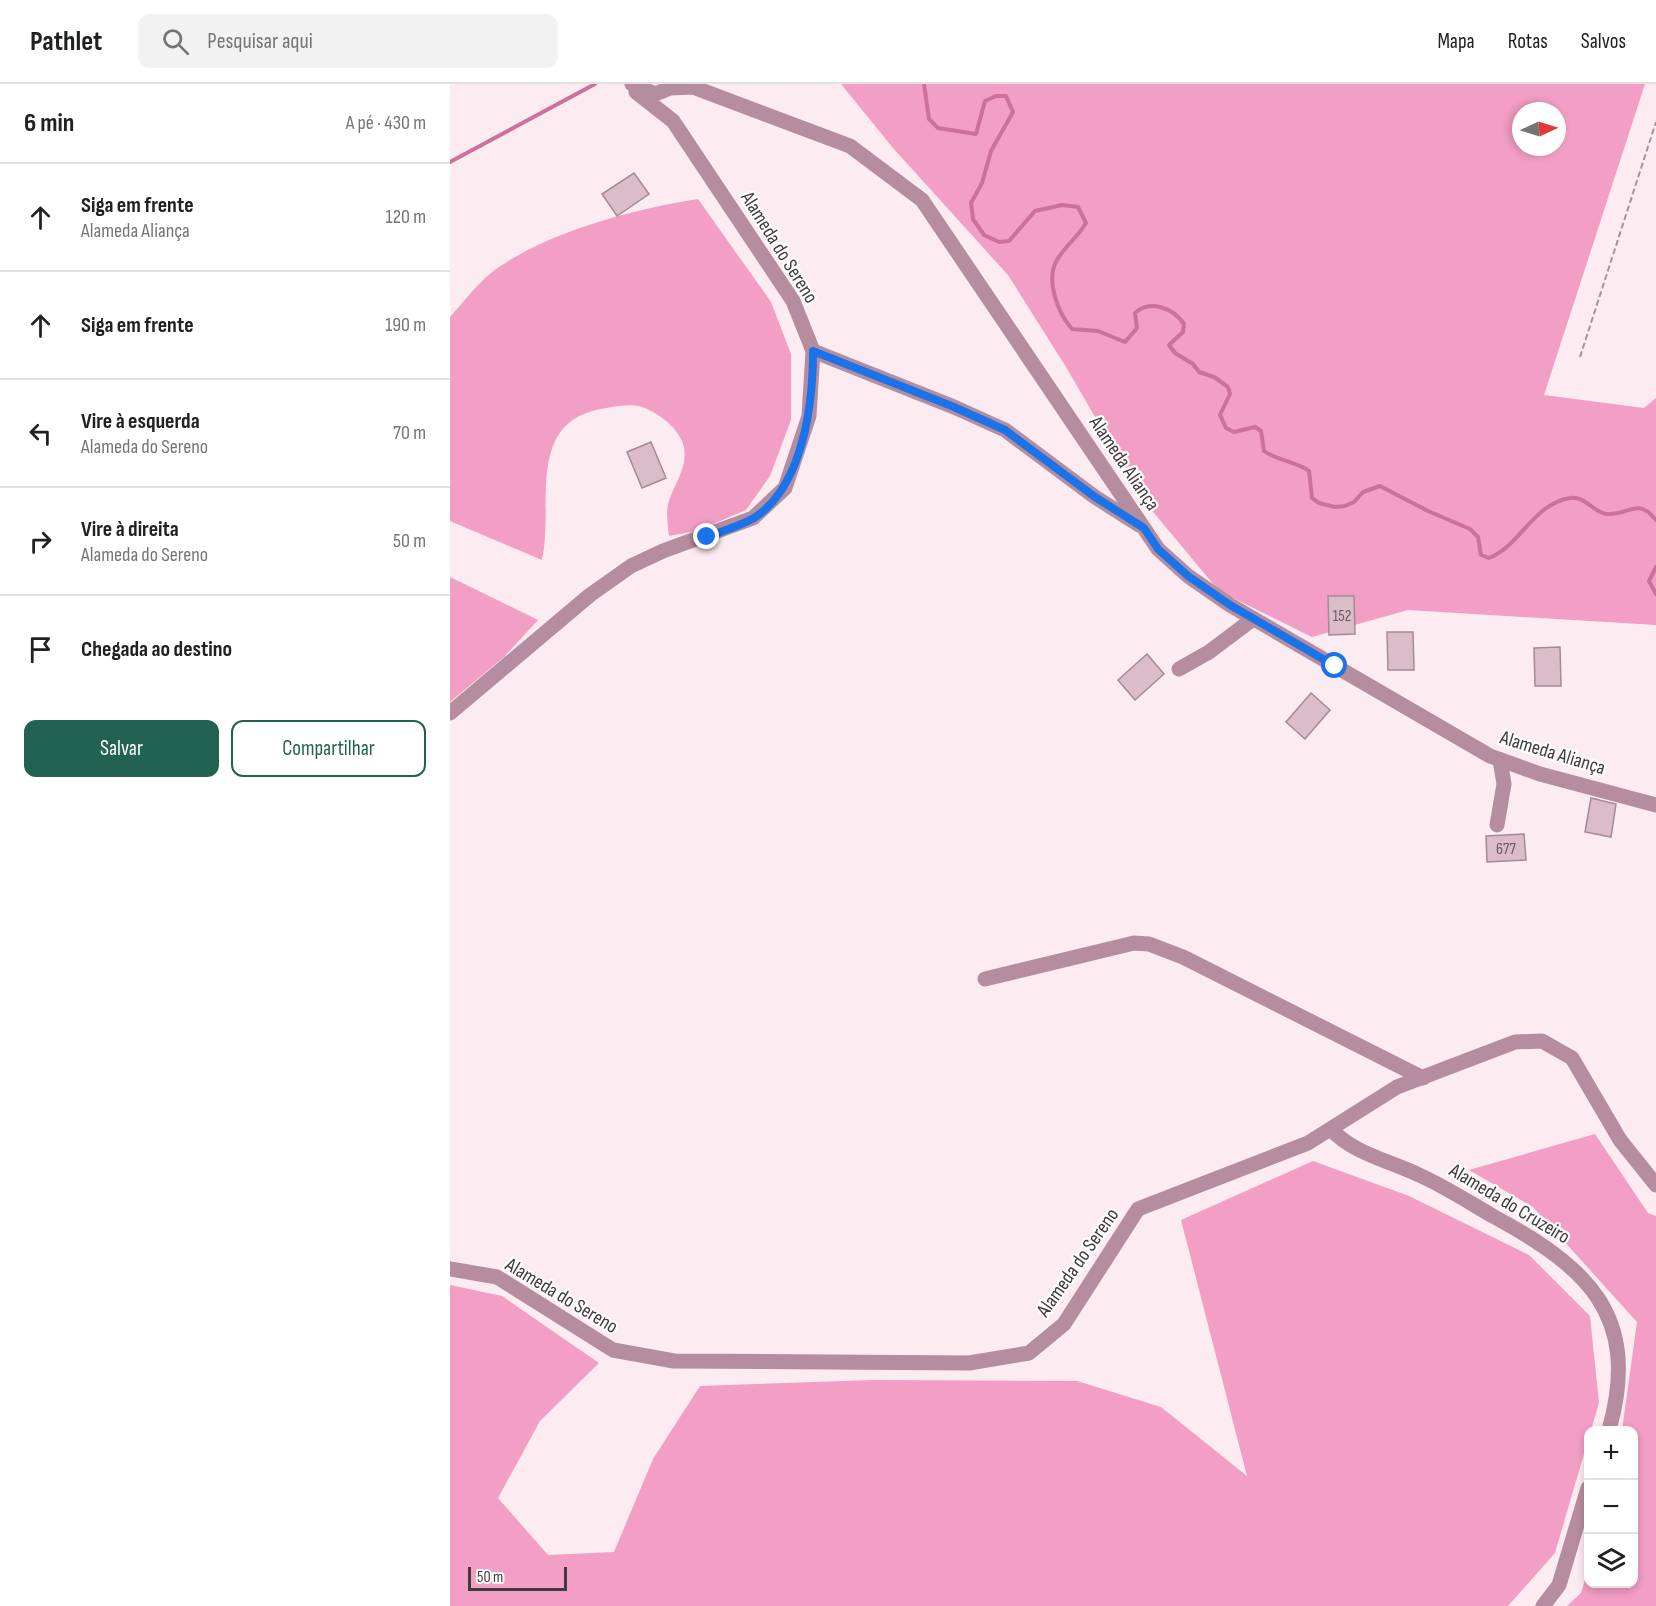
<!DOCTYPE html>
<html lang="pt">
<meta charset="utf-8">
<style>
:root{--surface:#fff;--page:#f2f2f2;--text:#202124;--muted:#757577;--line:#e0e0e0;--accent:#226250}
body{margin:0;font-family:"Sofia Sans Condensed",sans-serif;background:var(--page);color:var(--text)}
.controls{position:absolute;right:18px;bottom:18px;display:grid;overflow:hidden;border-radius:12px;box-shadow:0 3px 9px #0003}
.controls button{width:54px;height:54px;display:grid;place-items:center;padding:0;border:0;border-bottom:2px solid var(--line);background:var(--surface);color:var(--text);font:30px sans-serif}
.compass{position:absolute;left:1062px;top:18px;width:54px;height:54px;border-radius:50%;background:var(--surface);box-shadow:0 3px 9px #0003;rotate:86deg}
.scale{position:absolute;left:18px;bottom:15px;width:99px;box-sizing:border-box;padding-left:6px;border:3px solid #44393d;border-top:0;font-size:16px;line-height:21px;white-space:nowrap;color:#44393d;-webkit-text-stroke:4px #fdfdfd;paint-order:stroke}
.stop{position:absolute;width:18px;height:18px;margin:-14px;border:4px solid #1a73e8;border-radius:50%;background:#fff}
.stop.end{background:#1a73e8;border-color:#fff;box-shadow:0 2px 6px #0008}
.list{margin:0;padding:0;list-style:none}
h2{display:flex;justify-content:space-between;align-items:center;height:78px;margin:0;padding:0 24px;font-size:26px}
h2 small{font-size:20px;font-weight:400;color:var(--muted)}
.list li{display:grid;grid-template-columns:39px 1fr auto;gap:18px;align-items:center;box-sizing:border-box;height:108px;padding:0 24px;border-top:2px solid var(--line)}
.list b{display:block;font-size:22px;white-space:nowrap}
.list p{margin:0;font-size:20px;white-space:nowrap;color:var(--muted)}
.list em{font-size:20px;font-style:normal;color:var(--muted)}
.actions{display:flex;gap:12px;padding:18px 24px}
.actions a{flex:1;padding:14px 0;border:2px solid var(--accent);border-radius:12px;text-align:center;font-size:21px;color:var(--accent)}
.actions .main{background:var(--accent);color:#fff}
.icon{flex:none;width:33px;height:33px;fill:none;stroke:currentColor;stroke-width:2;stroke-linecap:round;stroke-linejoin:round}
.map{position:relative;flex:none;width:1206px;height:1522px;overflow:hidden}
header{display:flex;align-items:center;gap:36px;box-sizing:border-box;height:84px;padding:0 30px;background:var(--surface);border-bottom:2px solid var(--line)}
header strong{font-size:28px}
nav{display:flex;gap:33px;margin-inline-start:auto;font-size:21px}
.search{width:420px;height:54px;background:var(--page);display:flex;align-items:center;gap:15px;box-sizing:border-box;padding:0 21px;border-radius:12px;color:var(--muted);font-size:22px}
main{display:flex}
aside{flex:1;background:var(--surface)}
.map>svg:first-child{display:block}
.green{fill:#f39ec5;fill-rule:evenodd}
.lines{fill:none;stroke-linecap:round;stroke-linejoin:round}
.stream{stroke:#cb719c;stroke-width:4}
.building{fill:#dabdc9;stroke:#a58a95;stroke-width:1.5}
.path{stroke:#a3959a;stroke-width:2;stroke-dasharray:6 3;stroke-linecap:butt}
.minor{stroke:#b68d9e;stroke-width:15}
.route{stroke:#1a73e8;stroke-width:8}
.labels{text-anchor:middle;stroke-width:4.5;stroke-linejoin:round;paint-order:stroke}
.number-label{font-size:16px;fill:#6a5a60}
.street-label{font-size:20px;fill:#44393d;stroke:#fdfdfd}
</style>
<header>
<strong>Pathlet</strong>
<div class="search"><svg class="icon" aria-label="search" viewBox="0 0 24 24"><circle cx="10" cy="10" r="6"/><path d="M15 15l6 6"/></svg>Pesquisar aqui</div>
<nav><a>Mapa</a><a>Rotas</a><a>Salvos</a></nav>
</header>
<main>
<aside>
<h2>6 min<small>A pé · 430 m</small></h2>
<ul class="list">
<li><svg class="icon" aria-label="ahead" viewBox="0 0 24 24"><path d="M12 20V5M6 11l6-6 6 6"/></svg><div><b>Siga em frente</b><p>Alameda Aliança</p></div><em>120 m</em></li>
<li><svg class="icon" aria-label="ahead" viewBox="0 0 24 24"><path d="M12 20V5M6 11l6-6 6 6"/></svg><div><b>Siga em frente</b></div><em>190 m</em></li>
<li><svg class="icon" aria-label="left" viewBox="0 0 24 24"><path d="M17 20v-9H6M10 6l-5 5 5 5"/></svg><div><b>Vire à esquerda</b><p>Alameda do Sereno</p></div><em>70 m</em></li>
<li><svg class="icon" aria-label="right" viewBox="0 0 24 24"><path d="M7 20v-9h11M14 6l5 5-5 5"/></svg><div><b>Vire à direita</b><p>Alameda do Sereno</p></div><em>50 m</em></li>
<li><svg class="icon" aria-label="arrive" viewBox="0 0 24 24"><path d="M6 21V4h12l-3 4 3 4H6"/></svg><div><b>Chegada ao destino</b></div></li>
</ul>
<div class="actions"><a class="main">Salvar</a><a>Compartilhar</a></div>
</aside>
<div class="map">
<svg width="1206" height="1522" viewBox="0 0 1206 1522">
<rect width="100%" height="100%" fill="#fdebf2"/>
<g class="green">
<path d="M391 0H1195L1094 311 1194 324 1206 314V541L958 526 862 553 769 507 694 417 616 283 558 191 443 64ZM1071 27H1107V63H1071Z"/>
<path d="M248 115 321 218 341 270V336L320 392 296 426 247 447 219 452C218 443 216 429 218 420 223 401 238 385 234 363 230 345 209 329 192 323 182 319 162 323 151 325 75 339 104 422 92 476L0 437V233C13 219 26 201 41 189 93 149 183 125 248 115Z"/>
<path d="M0 493 88 536 54 573 0 618Z"/>
<path d="M1145 1050 1198 1129 1206 1132V1522H1117L1131 1509 1138 1486V1500H1184V1346H1172L1187 1238 1083 1123 1019 1086Z"/>
<path d="M863 1077 959 1112 1079 1171 1140 1232 1149 1319 1141 1346H1138V1356L1105 1469 1058 1522H0V1201L52 1212 149 1279 90 1337 48 1414 98 1471 164 1468 203 1375 250 1302 425 1296 627 1297 711 1323 797 1392 731 1136Z"/>
</g>
<g class="lines">
<g class="stream">
<path d="M474 0 479 35 488 44 526 50 535 17 546 12H556L563 28 541 67 532 99 521 119 523 135 534 151 549 158 559 157 585 127 612 121 628 123 636 139C628 153 615 162 607 176 595 196 608 229 622 245L648 247 675 258 687 244 685 229C700 215 723 224 734 240L733 248 719 261 725 269 743 280 749 288 764 293 778 303 780 310 770 331 776 344 784 348 805 343 811 347 814 367C826 376 850 379 859 387L862 414 869 419 885 423 895 422 904 418 913 408 930 402 978 427 1020 445 1028 453 1031 471 1039 474C1071 461 1083 420 1120 414 1136 411 1145 432 1161 430 1182 429 1188 414 1206 436"/>
<path d="M0 78 145 0"/>
<path d="M1206 483 1199 497 1206 510"/>
</g>
</g>
<g class="building">
<path d="M184 89 199 110 167 132 152 110Z"/>
<path d="M201 358 216 394 192 404 177 368Z"/>
<path d="M878 512H904L905 550 879 551Z"/>
<path d="M937 548H963L964 586H938Z"/>
<path d="M1110 563 1111 602H1085L1084 564Z"/>
<path d="M697 570 714 590 685 616 668 596Z"/>
<path d="M861 609 880 626 855 655 836 638Z"/>
<path d="M1141 714 1166 720 1161 753 1135 748Z"/>
<path d="M1074 750 1076 776 1037 778 1036 752Z"/>
</g>
<g class="lines">
<path class="path" d="M1130 273 1206 38"/>
<g class="minor">
<path d="M182 0 205 10 220 4 243 3 400 62 472 116 708 465 738 492 780 521 1040 672 1090 690 1206 721"/>
<path d="M363 267 504 323 555 346 645 413 689 441"/>
<path d="M729 585 759 568 803 535"/>
<path d="M0 629 140 511 181 482 213 467 303 434 335 404 359 332 363 267 343 217 223 37 186 8"/>
<path d="M1047 741 1054 700 1050 676"/>
<path d="M535 895 684 859 699 860 733 873 973 994"/>
<path d="M881 1045C902 1069 940 1077 969 1091 994 1102 1017 1117 1041 1131 1135 1182 1192 1229 1159 1346"/>
<path d="M0 1185 47 1193 163 1266 224 1277 519 1279 579 1269 614 1240 688 1125 858 1059 947 1003 1065 958 1092 957 1122 974 1170 1056 1206 1101"/>
<path d="M1093 1522 1109 1501 1138 1404"/>
</g>
</g>
<g class="lines">
<path class="route" d="M257 453C272 447 290 442 304 434 353 402 363 321 363 267L504 323 555 346 645 413 694 444 708 465 738 492 780 521 885 582"/>
</g>
<g class="labels">
<g class="number-label">
<text x="892" y="537">152</text>
<text x="1056" y="770">677</text>
</g>
<g class="street-label">
<text transform="translate(330 163) rotate(58)" y="7">Alameda do Sereno</text>
<text transform="translate(675 379) rotate(56)" y="7">Alameda Aliança</text>
<text transform="translate(1103 668) rotate(17)" y="7">Alameda Aliança</text>
<text transform="translate(1060 1119) rotate(31)" y="7">Alameda do Cruzeiro</text>
<text transform="translate(627 1178) rotate(-55)" y="7">Alameda do Sereno</text>
<text transform="translate(112 1211) rotate(31)" y="7">Alameda do Sereno</text>
</g>
</g>
</svg>
<div class="controls">
<button>+</button>
<button>−</button>
<button><svg class="icon" aria-label="layers" viewBox="0 0 24 24"><path d="M12 4l9 5-9 5-9-5zM3 14l9 5 9-5"/></svg></button>
</div>
<svg class="compass" viewBox="-18 -18 36 36"><path d="M0-13l5 13h-10z" fill="#e53935"/><path d="M0 13l5-13h-10z" fill="#757577"/></svg>
<div class="scale">50 m</div>
<div class="stop" style="left:885px;top:582px"></div>
<div class="stop end" style="left:257px;top:453px"></div>
</div>
</main>
